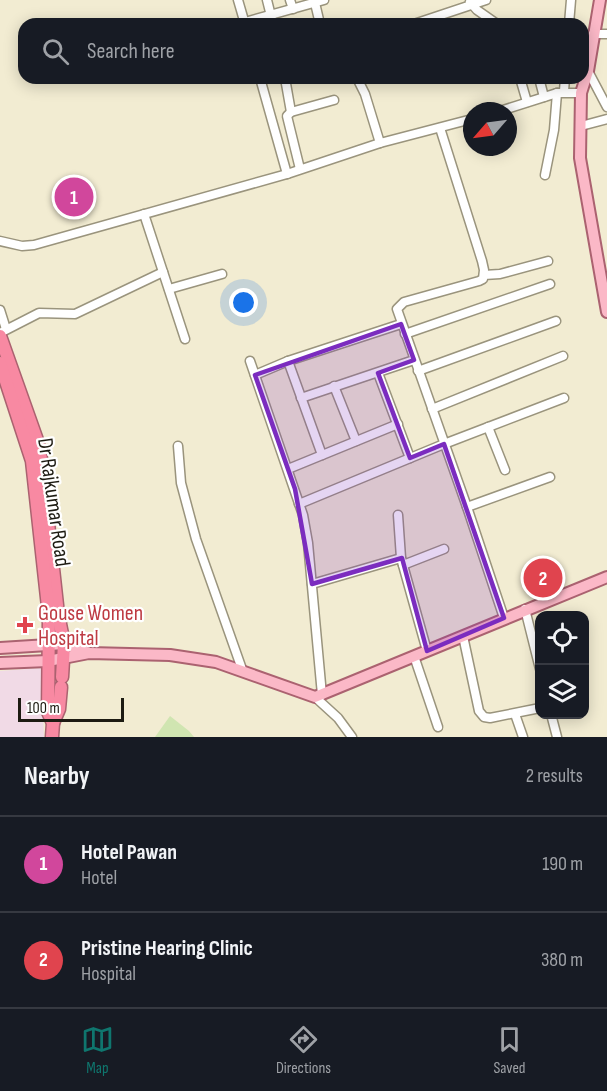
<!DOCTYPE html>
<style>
:root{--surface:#171b24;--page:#242831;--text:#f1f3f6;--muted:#9ea1a6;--line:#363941;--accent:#0f766e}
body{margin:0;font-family:"Sofia Sans Condensed",sans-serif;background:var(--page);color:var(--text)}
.controls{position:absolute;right:18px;bottom:18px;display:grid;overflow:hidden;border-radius:12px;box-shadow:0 3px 15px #0003}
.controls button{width:54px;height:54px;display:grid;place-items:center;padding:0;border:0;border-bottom:2px solid var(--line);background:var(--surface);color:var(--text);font:30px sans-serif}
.compass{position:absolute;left:463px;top:102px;width:54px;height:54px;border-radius:50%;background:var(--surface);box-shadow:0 3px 15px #0003;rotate:242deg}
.scale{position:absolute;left:18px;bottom:15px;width:106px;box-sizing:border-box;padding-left:6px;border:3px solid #1d1b12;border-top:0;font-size:16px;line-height:21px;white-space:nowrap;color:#1d1b12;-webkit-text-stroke:4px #fff;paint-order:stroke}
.you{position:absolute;left:244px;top:303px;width:21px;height:21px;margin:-15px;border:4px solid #fff;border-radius:50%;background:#1a73e8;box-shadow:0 0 0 9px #1a73e833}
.badge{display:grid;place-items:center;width:39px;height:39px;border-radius:50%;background:var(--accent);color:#fff;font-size:20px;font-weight:700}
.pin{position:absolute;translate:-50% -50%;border:3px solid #fff;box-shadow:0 2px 6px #0006}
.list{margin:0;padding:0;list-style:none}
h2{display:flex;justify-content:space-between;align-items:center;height:78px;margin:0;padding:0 24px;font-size:26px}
h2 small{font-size:20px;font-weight:400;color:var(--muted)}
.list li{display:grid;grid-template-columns:39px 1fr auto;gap:18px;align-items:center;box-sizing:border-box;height:96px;padding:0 24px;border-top:2px solid var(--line)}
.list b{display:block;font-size:22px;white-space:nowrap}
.list p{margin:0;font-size:20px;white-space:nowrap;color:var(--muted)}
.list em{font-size:20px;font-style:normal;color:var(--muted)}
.icon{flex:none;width:33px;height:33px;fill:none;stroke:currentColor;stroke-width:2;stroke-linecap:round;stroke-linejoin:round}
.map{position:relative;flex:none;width:607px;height:737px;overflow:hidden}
.search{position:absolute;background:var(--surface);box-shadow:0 3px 15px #0003;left:18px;right:18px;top:18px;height:66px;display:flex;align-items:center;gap:15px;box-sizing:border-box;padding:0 21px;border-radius:18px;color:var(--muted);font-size:22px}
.sheet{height:270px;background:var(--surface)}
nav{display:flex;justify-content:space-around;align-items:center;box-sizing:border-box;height:84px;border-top:2px solid var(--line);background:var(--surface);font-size:16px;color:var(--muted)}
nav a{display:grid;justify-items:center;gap:3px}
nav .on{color:var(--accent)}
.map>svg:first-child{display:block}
.education{fill:#f1dae6}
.green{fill:#d0e5b1}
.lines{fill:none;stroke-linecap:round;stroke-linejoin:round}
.minor-casing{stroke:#9a947d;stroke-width:11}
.major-casing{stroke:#ab6270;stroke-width:14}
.highway-casing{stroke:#ab6270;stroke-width:15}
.minor{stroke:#fff;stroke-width:8}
.major{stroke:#fbb8c7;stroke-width:10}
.highway{stroke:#f889a2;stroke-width:12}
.marked{fill:#7b2cbf;fill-opacity:0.2;stroke:#7b2cbf;stroke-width:4.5;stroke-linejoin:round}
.health-dot{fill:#e0444e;stroke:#fff;stroke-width:2}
.labels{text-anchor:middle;stroke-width:4.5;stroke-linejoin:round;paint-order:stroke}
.street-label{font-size:22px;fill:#1d1b12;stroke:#fff}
.health-label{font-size:22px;fill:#be3a42;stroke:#fff;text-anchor:start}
</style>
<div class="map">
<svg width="607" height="737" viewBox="0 0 607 737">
<rect width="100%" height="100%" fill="#f2ecd2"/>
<path class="education" d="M41 668 44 737H0V671Z"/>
<path class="green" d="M170 716 189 731 194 737H155Z"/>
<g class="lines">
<g class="minor-casing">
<g id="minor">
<path d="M238 0 245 24"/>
<path d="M267 0 273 24"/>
<path d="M290 0 293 9"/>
<path d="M470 2 477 10 497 24"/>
<path d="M315 3 320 24"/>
<path d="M245 22 324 0"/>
<path d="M414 24 486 0"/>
<path d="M569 24 571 0"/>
<path d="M593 34H607"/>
<path d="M588 71 607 107"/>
<path d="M260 78 287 174"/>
<path d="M285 78 291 112"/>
<path d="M357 78 365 94 380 143"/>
<path d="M520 78 527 102"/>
<path d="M539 78 544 97"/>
<path d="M564 91 565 78"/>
<path d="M500 111 557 93H581"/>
<path d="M581 126 607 119"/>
<path d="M440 128 482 261 484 270 483 279 479 281 404 302 397 309 467 507 504 618"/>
<path d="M300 169 287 116 291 112 334 100"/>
<path d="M545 175 554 130 557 93"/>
<path d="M144 214 185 339"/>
<path d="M0 241 22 246 34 245 287 174 380 143 472 119"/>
<path d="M484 275 500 274 548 261"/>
<path d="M169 289 222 274"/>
<path d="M0 310 6 329"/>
<path d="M0 333 39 313 75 314 163 272"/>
<path d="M405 334 550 284"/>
<path d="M250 361 303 515 308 543 322 695"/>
<path d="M288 361 322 455"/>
<path d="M418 371 556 321"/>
<path d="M378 373 410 458"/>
<path d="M255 375 288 361 401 324"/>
<path d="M334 386 356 441"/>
<path d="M301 398 414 360"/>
<path d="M432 409 563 356"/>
<path d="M488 427 505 470"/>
<path d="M178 446 181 483 196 539 243 672"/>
<path d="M288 469 398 424"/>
<path d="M299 504 444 444 564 398"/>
<path d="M467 507 550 477"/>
<path d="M398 515 401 558 427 651"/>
<path d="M403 565 444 549"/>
<path d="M312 584 401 558"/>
<path d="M525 609 540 669"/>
<path d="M463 636 479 711 484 717 490 718 540 708"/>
<path d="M414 656 438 727"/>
<path d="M315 697 338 718 352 737"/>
<path d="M515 714 523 737"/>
<path d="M551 714 557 737"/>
</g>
</g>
<g class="major-casing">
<g id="major">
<path d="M600 0 588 71 581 93 580 158 607 312"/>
<path d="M0 648 64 644 89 653"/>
<path d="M0 663 48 661 89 653 170 655 216 662 315 697 607 577"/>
</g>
</g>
<g class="highway-casing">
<g id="highway">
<path d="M0 336 38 443 41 459 58 614 64 644 62 677"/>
<path d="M0 363 32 461 49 616 48 712 53 723 52 737"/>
<path d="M53 723 59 709 61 687"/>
</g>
</g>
<use href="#minor" class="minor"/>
<use href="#major" class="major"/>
<use href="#highway" class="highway"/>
</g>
<path class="marked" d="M401 324 414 360 378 373 410 458 444 444 504 618 427 651 402 558 312 584 295 489 255 375Z"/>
<path class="health-dot" d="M22 616h6v6h6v6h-6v6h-6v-6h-6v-6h6z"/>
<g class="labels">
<g class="street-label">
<text transform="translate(55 502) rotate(82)" y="8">Dr Rajkumar Road</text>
</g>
<g class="health-label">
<text x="38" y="620">Gouse Women<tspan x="38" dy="25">Hospital</tspan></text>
</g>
</g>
</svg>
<div class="controls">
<button><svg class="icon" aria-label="locate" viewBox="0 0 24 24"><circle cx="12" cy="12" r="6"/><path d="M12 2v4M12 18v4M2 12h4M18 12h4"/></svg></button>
<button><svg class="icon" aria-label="layers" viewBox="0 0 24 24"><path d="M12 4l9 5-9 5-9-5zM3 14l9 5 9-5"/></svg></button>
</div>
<svg class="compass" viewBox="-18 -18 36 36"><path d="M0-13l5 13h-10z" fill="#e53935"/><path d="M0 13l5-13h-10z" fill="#9ea1a6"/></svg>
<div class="scale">100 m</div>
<div class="you"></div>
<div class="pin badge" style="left:74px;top:197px;background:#d1479c">1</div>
<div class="pin badge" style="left:543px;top:578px;background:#e0444e">2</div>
<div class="search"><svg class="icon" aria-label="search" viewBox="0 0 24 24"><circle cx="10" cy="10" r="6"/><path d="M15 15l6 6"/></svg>Search here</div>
</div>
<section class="sheet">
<h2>Nearby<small>2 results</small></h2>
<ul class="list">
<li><span class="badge" style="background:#d1479c">1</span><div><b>Hotel Pawan</b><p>Hotel</p></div><em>190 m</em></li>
<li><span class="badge" style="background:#e0444e">2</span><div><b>Pristine Hearing Clinic</b><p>Hospital</p></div><em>380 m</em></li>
</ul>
</section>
<nav>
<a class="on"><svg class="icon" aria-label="map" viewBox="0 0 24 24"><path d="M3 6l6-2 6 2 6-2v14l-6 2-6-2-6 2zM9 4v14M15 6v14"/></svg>Map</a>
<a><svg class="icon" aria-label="directions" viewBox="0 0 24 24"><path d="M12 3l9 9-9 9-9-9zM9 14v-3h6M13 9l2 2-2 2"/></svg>Directions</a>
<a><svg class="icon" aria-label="saved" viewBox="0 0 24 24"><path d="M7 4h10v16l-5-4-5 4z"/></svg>Saved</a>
</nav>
